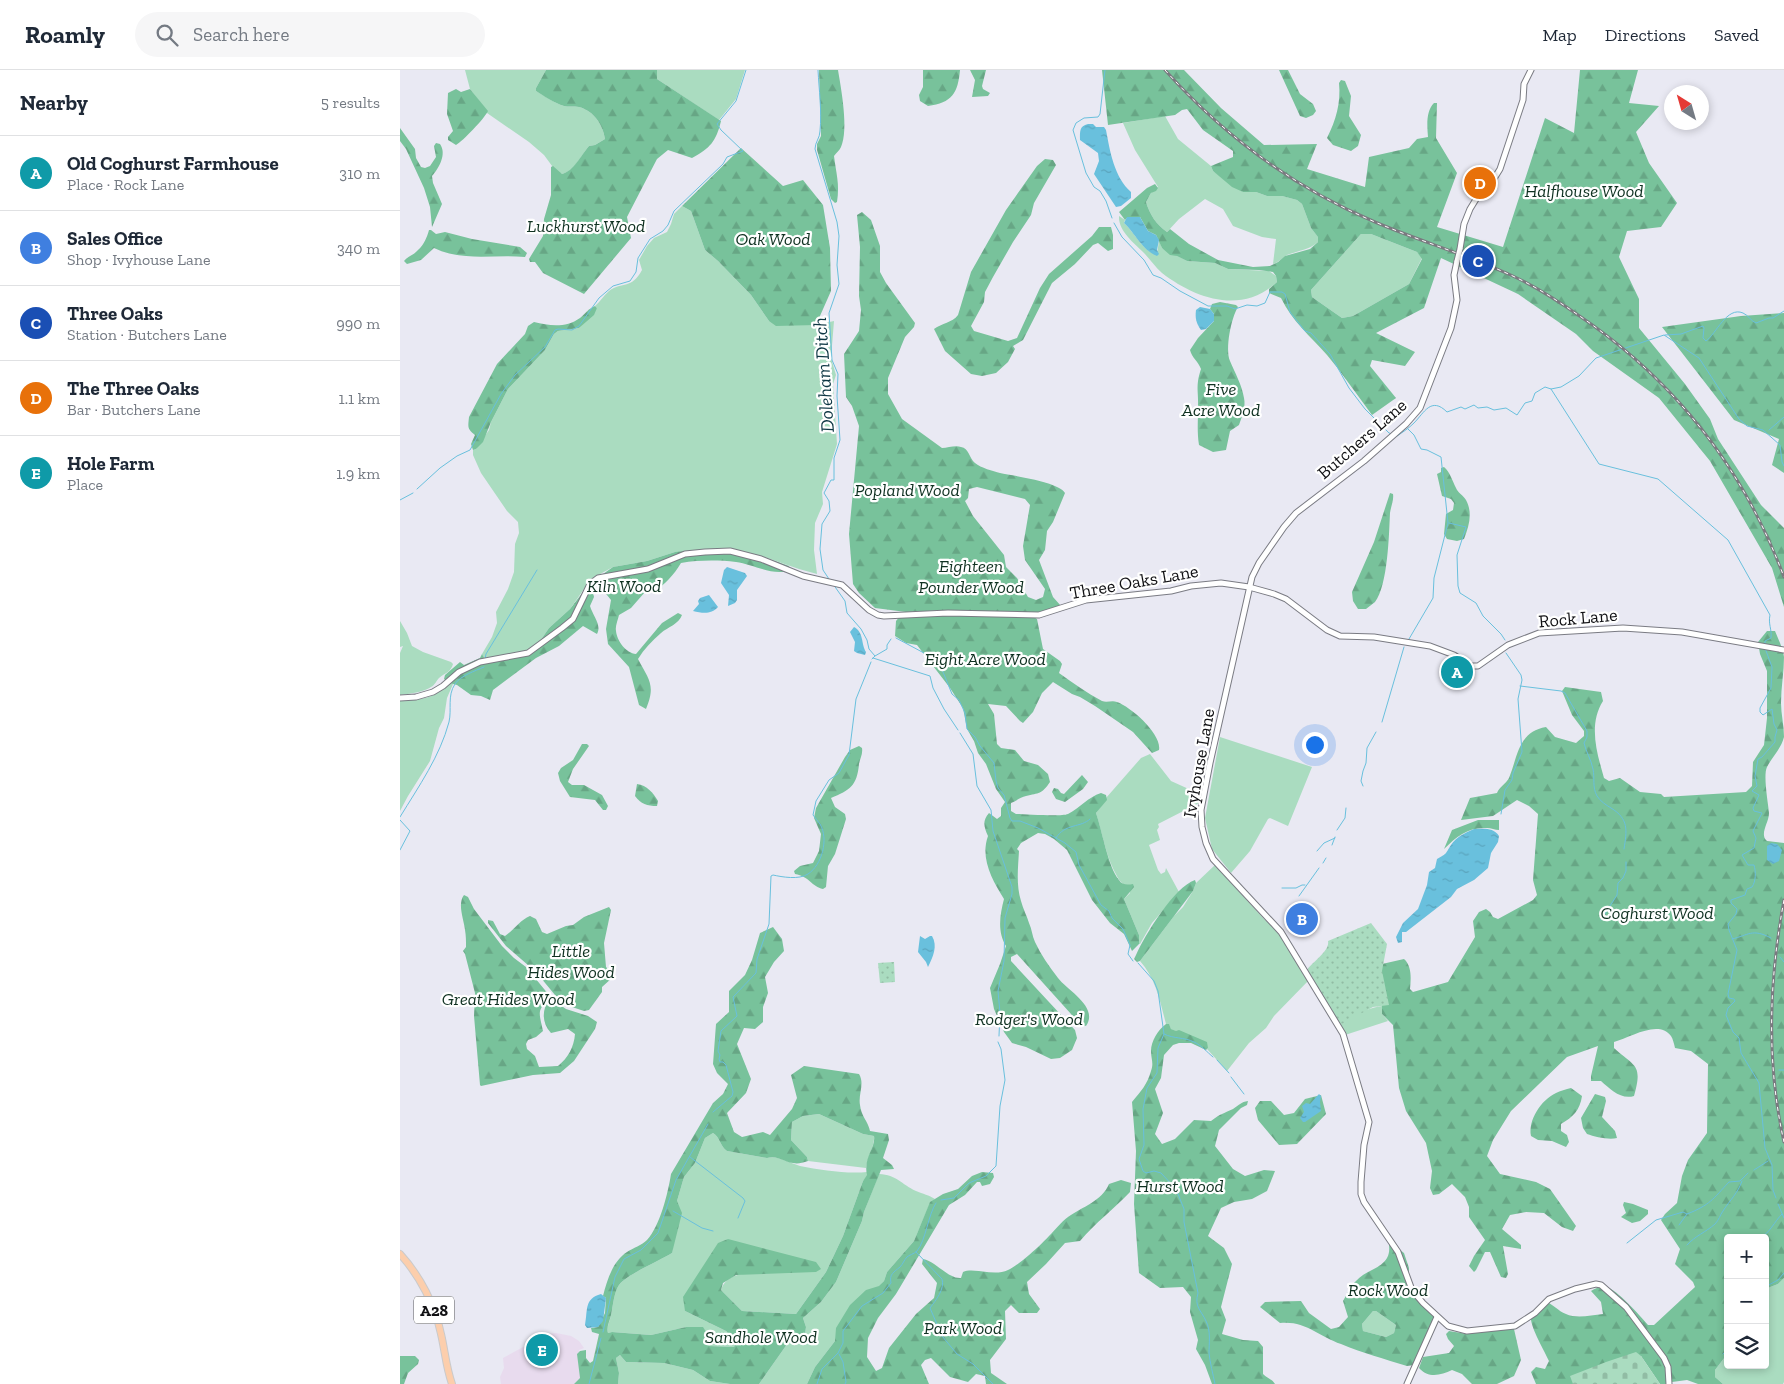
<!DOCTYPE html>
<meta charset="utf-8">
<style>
:root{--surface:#fff;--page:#f6f6f7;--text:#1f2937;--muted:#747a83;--line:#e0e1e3;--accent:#874319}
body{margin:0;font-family:"Zilla Slab",serif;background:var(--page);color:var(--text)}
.controls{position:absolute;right:15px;bottom:15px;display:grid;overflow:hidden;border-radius:5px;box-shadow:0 2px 8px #0003}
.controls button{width:45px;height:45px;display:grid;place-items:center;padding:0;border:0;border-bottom:1px solid var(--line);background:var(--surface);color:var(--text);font:25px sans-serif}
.compass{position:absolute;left:1264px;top:15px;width:45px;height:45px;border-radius:50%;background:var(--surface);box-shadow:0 2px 8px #0003;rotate:323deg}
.you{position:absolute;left:914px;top:674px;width:18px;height:18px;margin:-12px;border:4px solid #fff;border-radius:50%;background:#1a73e8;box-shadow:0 0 0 8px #1a73e833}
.badge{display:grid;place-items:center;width:32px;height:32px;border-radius:50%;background:var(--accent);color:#fff;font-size:16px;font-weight:700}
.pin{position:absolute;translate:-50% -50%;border:2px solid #fff;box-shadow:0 1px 5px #0006}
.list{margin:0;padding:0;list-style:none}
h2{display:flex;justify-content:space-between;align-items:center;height:65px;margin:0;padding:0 20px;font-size:21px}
h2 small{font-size:16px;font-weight:400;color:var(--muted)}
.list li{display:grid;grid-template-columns:32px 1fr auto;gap:15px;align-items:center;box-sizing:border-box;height:75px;padding:0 20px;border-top:1px solid var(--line)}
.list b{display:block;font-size:19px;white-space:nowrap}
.list p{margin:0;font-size:16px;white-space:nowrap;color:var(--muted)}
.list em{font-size:16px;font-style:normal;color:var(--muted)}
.icon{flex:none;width:28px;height:28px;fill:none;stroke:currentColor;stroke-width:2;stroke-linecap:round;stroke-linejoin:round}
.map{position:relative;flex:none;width:1384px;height:1314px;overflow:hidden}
header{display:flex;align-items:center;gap:30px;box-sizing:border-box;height:70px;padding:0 25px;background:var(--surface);border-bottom:1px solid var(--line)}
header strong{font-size:24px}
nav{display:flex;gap:28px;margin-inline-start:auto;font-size:18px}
.search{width:350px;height:45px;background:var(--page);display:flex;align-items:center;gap:12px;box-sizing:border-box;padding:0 18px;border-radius:28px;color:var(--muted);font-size:19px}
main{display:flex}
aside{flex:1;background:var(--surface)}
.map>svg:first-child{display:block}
.industrial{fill:#e8dbee}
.grass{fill:#aadcc0}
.forest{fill:url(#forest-firs);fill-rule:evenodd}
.cemetery{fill:url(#cemetery-stones)}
.park{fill:url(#park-dots)}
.water{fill:url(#water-ripples)}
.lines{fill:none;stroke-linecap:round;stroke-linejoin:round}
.stream{stroke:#69c0dd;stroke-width:1}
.minor-casing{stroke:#7a7b83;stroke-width:7}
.major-casing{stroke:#cacacb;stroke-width:8}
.minor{stroke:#fff;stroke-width:5}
.major{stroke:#fcceac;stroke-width:6}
.rail-casing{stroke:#7a7a80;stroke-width:3}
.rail{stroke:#fff;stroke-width:1;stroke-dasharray:4;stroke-linecap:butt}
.minor-bridge-casing{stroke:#7a7b83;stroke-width:7;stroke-linecap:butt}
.minor-bridge{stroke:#fff;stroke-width:5}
.labels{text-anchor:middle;stroke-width:4.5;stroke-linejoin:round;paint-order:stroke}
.shield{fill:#fff;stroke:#58585a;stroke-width:1}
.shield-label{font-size:16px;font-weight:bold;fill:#101013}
.park-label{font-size:18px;font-style:italic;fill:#0f3121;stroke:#fff}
.street-label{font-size:18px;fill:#101013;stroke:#fff}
.water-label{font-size:19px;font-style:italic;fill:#0d3643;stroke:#fff}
</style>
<header>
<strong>Roamly</strong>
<div class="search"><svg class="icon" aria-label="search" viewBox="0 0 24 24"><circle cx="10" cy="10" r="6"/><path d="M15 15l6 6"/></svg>Search here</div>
<nav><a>Map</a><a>Directions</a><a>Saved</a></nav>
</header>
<main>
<aside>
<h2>Nearby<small>5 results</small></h2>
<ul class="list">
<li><span class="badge" style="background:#0f9aa8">A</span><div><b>Old Coghurst Farmhouse</b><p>Place · Rock Lane</p></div><em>310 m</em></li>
<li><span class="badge" style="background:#3f7fe0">B</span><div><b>Sales Office</b><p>Shop · Ivyhouse Lane</p></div><em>340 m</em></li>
<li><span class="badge" style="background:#1a4fb4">C</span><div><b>Three Oaks</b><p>Station · Butchers Lane</p></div><em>990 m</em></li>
<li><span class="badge" style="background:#e8710a">D</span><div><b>The Three Oaks</b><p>Bar · Butchers Lane</p></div><em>1.1 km</em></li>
<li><span class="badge" style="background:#0f9aa8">E</span><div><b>Hole Farm</b><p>Place</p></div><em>1.9 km</em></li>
</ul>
</aside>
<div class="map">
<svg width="1384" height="1314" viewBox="0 0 1384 1314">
<defs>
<pattern id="forest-firs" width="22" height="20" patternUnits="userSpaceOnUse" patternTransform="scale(1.25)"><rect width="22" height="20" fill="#78c29b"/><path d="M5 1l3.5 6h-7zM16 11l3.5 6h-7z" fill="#67a685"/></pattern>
<pattern id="cemetery-stones" width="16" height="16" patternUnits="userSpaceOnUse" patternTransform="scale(1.25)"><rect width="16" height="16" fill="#aadcc0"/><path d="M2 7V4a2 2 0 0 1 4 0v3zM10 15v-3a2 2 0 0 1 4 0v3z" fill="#91bca4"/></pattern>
<pattern id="park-dots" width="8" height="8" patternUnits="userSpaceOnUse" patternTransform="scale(1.25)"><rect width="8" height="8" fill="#aadcc0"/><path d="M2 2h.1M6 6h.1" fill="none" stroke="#91bca4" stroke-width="1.8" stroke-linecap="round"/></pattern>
<pattern id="water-ripples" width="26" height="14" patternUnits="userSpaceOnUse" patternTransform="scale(1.25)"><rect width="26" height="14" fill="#69c0dd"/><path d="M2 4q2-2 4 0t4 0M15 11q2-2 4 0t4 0" fill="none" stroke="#5aa4bd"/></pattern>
</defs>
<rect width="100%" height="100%" fill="#e9e9f3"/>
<path class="industrial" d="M156 1263 171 1266 179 1271 184 1278 179 1280 183 1307 177 1314H101L100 1307 104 1298 103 1288 147 1264Z"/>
<g class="grass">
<path d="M65 0H146L136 18V21C145 26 154 33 164 36 169 37 174 36 179 37 194 41 203 55 205 69L195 75 189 76C181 85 175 101 162 104L155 100 144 85 129 72 87 43V41L70 19Z"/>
<path d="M257 0H345L336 29 319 50 257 9Z"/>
<path d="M765 46 778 69 811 96 813 101 843 122H856L867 126H882L897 130 902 134 911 158 919 168 918 172C907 181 899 180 887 185 882 188 879 192 873 194L876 169 862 167 833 156 823 139 805 129 779 149 767 162C756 154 750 145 746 132L751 123 758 117 735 80 723 53Z"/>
<path d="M282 136 291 141 305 180 318 191 351 225 369 251 416 255 434 251 431 288 436 305 433 314 437 374 422 422 423 434 415 453 414 480 417 504 399 499 358 485 275 482 247 491 213 497 191 509 170 539 149 558 138 574 125 583 83 588 82 584 92 567 97 553 96 542 108 519 114 502 115 474 119 463 118 452 107 441 81 403 73 385V380L76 379 89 360 91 352 108 319 145 280 154 264 158 261 179 258 197 238 195 236C200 232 204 225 209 221 223 211 231 220 242 200L239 190 247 176 254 168 267 162 271 154 274 144Z"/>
<path d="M719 146 725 150 724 153C735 163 742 180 757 185L759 170 762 178 787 191 815 193 828 199 869 201 876 206 877 212C842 245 796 229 762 203 755 197 750 189 744 183 734 173 718 161 719 146Z"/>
<path d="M961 164H971L1017 182 1022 188 1009 214 953 246 942 248 912 227 911 220Z"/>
<path d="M0 551 7 563 12 576 23 582 51 592 53 594C51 602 45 603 39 608 36 611 35 615 31 617 24 622 9 624 0 625V583L3 576 0 577Z"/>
<path d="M49 613 53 614 47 628 44 648 39 658 30 691 8 726 0 741V631C21 629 33 630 49 613Z"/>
<path d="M820 667 912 697 888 756 870 748 868 749 850 781 831 803 812 779 805 748Z"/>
<path d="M750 684 771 711 802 725 801 732 758 754 759 757 757 760 760 770 749 775 758 800 761 804 765 802 766 798 779 822 752 853 740 874H739V865L724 829 730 823C726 814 721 814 718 808 706 788 703 765 696 743L706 730V728L741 688Z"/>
<path d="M815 795 864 849 877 859 908 911 874 946 866 958 849 973 827 1001 807 979 808 978 771 959 769 955 766 954C760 931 756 909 740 891L774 846 783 837 793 821 796 813Z"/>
<path d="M982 936V944L988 951 945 965 940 955C953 946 966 938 982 936Z"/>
<path d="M419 1044 463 1064 474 1066C475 1075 467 1088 466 1098L408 1091 407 1087 391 1070 392 1052 403 1046Z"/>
<path d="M313 1063C320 1067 320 1076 327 1081L367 1088C378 1085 389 1093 400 1096 421 1100 446 1104 467 1102L468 1105 463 1111 443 1166 426 1202 396 1244 342 1241 321 1220C326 1205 340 1204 353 1203L328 1169 285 1241 326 1261 337 1271 334 1277 309 1276 307 1272 286 1257 251 1265 212 1262 208 1263C206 1257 210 1252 211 1245 213 1236 214 1222 219 1215 226 1205 259 1191 272 1183L277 1131 284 1107 295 1093 305 1068Z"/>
<path d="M479 1104C497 1105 501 1114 516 1121 523 1124 529 1125 535 1129L530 1133 514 1171 487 1202 484 1211 479 1217 466 1221 435 1271 415 1297 407 1314H359L390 1270 405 1264 406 1257 403 1248 421 1232 436 1212 462 1151 464 1142Z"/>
<path d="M1384 1208V1312L1383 1314H1323L1315 1307V1300L1328 1283V1295H1365V1254L1368 1248 1365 1244V1219L1378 1214Z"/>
<path d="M973 1241H976L996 1255 994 1263 986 1267 963 1261 962 1254Z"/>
<path d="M220 1285 226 1292 264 1293 293 1300 310 1311 330 1314H218L219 1303 216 1288Z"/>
</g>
<g class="forest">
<path d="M146 0H257V9L321 51C316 72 310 78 292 88L268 80 257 89 227 147 231 168 184 224 143 203 135 192H130L129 189 143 166 144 149 151 125V97L153 96 162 104C174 101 181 85 189 76L195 75 205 69C203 55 194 41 179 37 174 36 168 37 164 36 154 33 144 26 136 21V18Z"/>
<path d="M419 0H438C441 18 449 60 441 77 440 80 436 83 434 86 436 103 440 114 437 132L435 133 431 129 417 80V74L421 66Z"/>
<path d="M523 0H560C558 23 552 33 528 36L520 31 519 25 523 17Z"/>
<path d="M570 0H586L582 16 583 19 590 23 588 26 572 27 575 10Z"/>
<path d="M702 0H784L821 38 864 75 917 74 907 99 965 117 969 87 1009 78 1017 69 1028 67C1027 55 1026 41 1034 33H1037L1036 68 1057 103 1037 157 1103 177 1145 48 1174 63 1180 0H1238L1229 33 1259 36 1236 62 1249 93 1277 133 1261 157 1227 161 1219 187 1239 229V258L1285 314 1310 349 1318 369 1361 435 1384 458V537L1372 498 1310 391 1259 328 1193 281 1176 264 1118 224 1041 188 1024 238 976 263 1015 282 1005 296 972 290 970 296 996 328 972 345C957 325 943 304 927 285 910 266 892 251 881 228L869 223V219L877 212 876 206 873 202 859 200 828 199 815 193 787 191 777 186 770 185 762 178 756 165 748 161 740 147H728L725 150 719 142 747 118 755 114 758 118 756 121 751 123 746 132C750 145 756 154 767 162L770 159 789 174 818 190 853 197 870 196 878 192 885 186 910 179 918 172V167L911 158 902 134 897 130 882 126H867L856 122H843L832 117 813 101 811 96 833 87V81L803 60 787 39 782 40 775 45 708 55ZM961 164H971L1017 182 1022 189 1009 214 953 246 942 248 912 227 911 220Z"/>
<path d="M879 0H888L900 24 913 34 916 41 913 45 906 48 900 46Z"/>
<path d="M941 10 945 11 951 26 949 46 961 65 958 76 951 81 933 75 927 68C936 50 941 33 939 13Z"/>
<path d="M56 19 61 22 70 19 88 41C84 49 63 71 56 75L48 70V67L53 61 47 44 48 23Z"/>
<path d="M0 58 15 79 16 88 21 97 25 98 30 96 36 87 34 76 36 73 40 74C47 84 39 98 32 106L33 113 42 134 32 157 30 137 24 118 6 79 0 71Z"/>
<path d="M341 78 383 116 403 110 423 135 430 178 431 221 416 255 376 256 369 251 351 225 318 191 305 180 291 141 282 136Z"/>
<path d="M645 89 653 90 656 95 634 133 631 145 613 172 593 207 585 222 584 232 571 256 574 261 608 271 617 268 640 218 649 204 692 166 699 157H711L713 165V179L708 181 698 173 693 175 675 194 652 213 623 270 613 276 615 279 608 292 596 303 582 306 571 304 545 281 534 259C542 253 552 253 558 245L571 202 606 140 637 96Z"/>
<path d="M462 142 471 150 480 176V202L486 213 515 253 514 257 505 267 488 308V324L502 349 542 378C548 378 555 375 561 377 569 378 569 388 575 393 581 398 593 401 600 403 614 406 659 412 665 423L653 452 647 461 645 480 639 490 653 527 661 536 648 541 630 543 547 540 506 542 475 538 459 523 453 514 449 464 459 356 452 336 446 327 444 284 459 261 461 240 459 226 460 177 457 145ZM577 417 625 429 630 435 623 476 625 490 645 519 643 527 636 530 628 527 617 508 606 497 604 485 573 446 565 431 568 428 569 419Z"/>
<path d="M29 160H31L36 164 45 162 72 169 120 177 127 183 125 187C94 184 63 192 34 178L21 190 7 194 4 191C8 186 14 185 18 180 24 175 27 167 29 160Z"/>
<path d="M820 232 836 235 838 237C831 248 825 279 830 291 835 303 842 315 844 328 846 336 842 347 839 355L830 361 826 380 813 382 799 375C797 362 798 351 798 339 799 321 795 317 801 299 798 291 792 288 790 280L798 268 814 251V244L810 239 812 234Z"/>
<path d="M195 236 197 238 194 245 179 258 158 261 154 264 145 280 108 319 91 352 83 372 76 379 73 380 71 374 75 365C67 359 68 357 69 347L97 294 125 264 128 256 134 252C150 256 166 258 180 248 185 244 189 238 195 236Z"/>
<path d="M1384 243V403L1372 395 1379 369 1334 350 1262 257 1341 246Z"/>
<path d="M1044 397C1050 402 1052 410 1056 418 1058 423 1063 425 1066 430 1073 443 1069 456 1064 469L1057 471 1047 469 1044 464 1046 444 1053 440 1054 433 1051 429 1042 426 1037 404 1041 402V398Z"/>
<path d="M990 423 993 424C994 430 991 436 990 443 989 464 988 515 975 532 972 534 969 537 966 539H958L953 531 952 522 974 472Z"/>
<path d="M312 479 358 485 389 496 390 500C374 507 353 494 336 492 318 490 299 490 281 493 274 505 265 514 254 522H245L231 538 219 545C218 550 215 556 216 561 217 571 226 583 236 584L262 553 278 543 282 545C279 554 268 557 261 563 252 571 244 579 238 589 249 610 256 615 246 639L239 635 229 597 208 574 206 559 211 530 199 515 203 504 213 497 247 491 275 482Z"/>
<path d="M186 518H192L194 527 190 536C193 546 202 555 197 564L183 556 159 576 136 588 93 620 90 630 81 626 71 625 57 615 49 613 44 609 45 605 60 592 64 595 80 588 82 584 84 588 125 583 138 574 149 558 170 539Z"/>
<path d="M528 544 632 546 637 549 643 579 660 591 662 594 659 603C673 613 687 623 702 631 707 633 712 630 717 632 731 637 762 664 759 680L752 683 733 662 695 636 680 627 672 624 653 612 642 623 633 642 623 653 620 651 606 636 588 634 594 644 597 674 601 678 615 680 624 691 638 695 648 704 650 712C642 724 639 723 626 726 621 727 616 731 611 733V741L616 744C627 744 660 747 668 744 680 738 688 727 701 723L706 725 707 730 696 743C702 760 708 797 719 810 722 815 727 815 733 814L734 817 724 829 739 865V874L732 881 724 864 710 853 692 830 667 780 654 769 645 764 638 763 621 773 617 779 619 781C618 798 616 815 621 831 623 839 627 846 629 853 632 859 632 866 635 872 641 885 649 896 658 908 668 921 699 937 686 956L680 954 617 884 611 887V891L675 960 677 968 672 980 660 988 651 989 626 977 612 973 604 962 594 939 590 918 600 894 606 876C597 862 600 844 604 829 592 810 580 788 588 766 584 757 582 751 589 743L597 749 601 746V738L605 732 596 719 586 694 578 683 574 671 567 659 563 638 550 618 517 575 506 573 495 566 496 551 501 545Z"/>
<path d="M1367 561H1375C1378 569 1383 578 1384 587 1384 602 1381 617 1381 633 1381 644 1384 655 1384 667 1381 679 1372 687 1367 697 1363 705 1368 732 1369 743 1369 753 1359 764 1367 771L1384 773V1208L1378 1214 1365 1219V1168H1328V1283L1315 1300V1307L1323 1314H1298L1287 1310 1272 1312V1314H1260L1241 1286 1200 1314H1136L1131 1302 1136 1297 1145 1299 1149 1291C1145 1282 1129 1255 1131 1246 1133 1240 1140 1235 1145 1231 1153 1234 1158 1241 1166 1244 1177 1249 1191 1245 1203 1244L1201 1232 1191 1221C1196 1218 1200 1216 1206 1217 1217 1219 1240 1246 1248 1255H1254L1295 1217 1293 1212 1275 1194 1280 1179 1261 1150 1265 1144 1277 1133 1282 1106 1288 1090 1307 1063 1308 994 1291 981 1275 978C1274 974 1273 969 1271 966 1258 949 1230 968 1214 972V978C1235 997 1243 994 1234 1026 1221 1030 1210 1019 1201 1011H1191V1006L1198 976 1167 987 1111 1041 1093 1070 1087 1086 1100 1104 1136 1112 1150 1119 1176 1156 1173 1161 1162 1157 1144 1143 1126 1142 1110 1145 1102 1159 1121 1175V1179L1103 1176 1108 1204 1106 1208 1101 1207 1090 1182H1085L1076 1200 1074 1202 1069 1196 1074 1186 1085 1170 1069 1147V1137L1065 1127 1052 1114 1039 1124 1033 1125 1030 1118 1032 1101 1026 1073 1006 1041 999 1018 993 955 982 944V894L1004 889C1012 896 1011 909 1010 919L1013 922 1048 912 1075 867 1073 851 1079 842 1086 839 1090 842 1093 847 1098 849 1133 830 1137 825 1133 810 1138 744 1129 736 1117 730 1093 746 1061 750 1070 728 1097 723C1099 717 1106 714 1109 708 1118 686 1118 662 1146 657L1155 667 1176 673 1184 666V661L1172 645 1162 621 1165 617 1201 622 1203 631C1188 655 1197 683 1204 708L1209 711 1220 708 1240 722 1261 724 1264 727 1346 722 1352 716 1353 692 1364 675 1367 648V601L1360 584 1358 572Z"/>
<path d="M182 674H187L189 676 173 699 168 712 172 715H184L202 725 208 736 206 740H203L195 730 170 727 160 711 158 703 161 698 173 690Z"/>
<path d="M459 676 462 678C463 684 460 688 459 694 457 716 450 720 431 728L435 737 445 744 446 749 435 784 428 796 426 817 423 819C412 817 409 806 395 804L394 801 400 796 413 793 419 781 421 764 414 748 416 738 445 687 450 680Z"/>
<path d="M682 705 688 712 683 719 665 732 656 729 652 722 654 718 658 719 661 723 664 724Z"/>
<path d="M237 714C247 715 253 723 258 731L257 736C247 736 241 734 235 726Z"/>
<path d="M1078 750H1099V760C1095 760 1091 758 1087 758 1068 757 1057 766 1044 779L1052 760Z"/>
<path d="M795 810 796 813 793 821 740 891 737 892 734 889 736 885C745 865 774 817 795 810Z"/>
<path d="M64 825 68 827 74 839 102 876 114 888 126 897 149 925C138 944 138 938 143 961L136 967 128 970 126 974 127 979 135 986 139 997 158 996C168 988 174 977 175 964L168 959 151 963C141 952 142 939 150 928L166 939 188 946 197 952 195 959 174 991 160 1003 133 1005 81 1016 80 1015 74 946 75 923 65 884 63 881 66 877C66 871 66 866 65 860 64 850 57 834 64 825Z"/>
<path d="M209 837 211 840 204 873 206 897 211 902 212 908 202 917V922L189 940 184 941 166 935 155 925 136 902 106 876 88 853V850L93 851 100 864 105 866C114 860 120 850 130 846L136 849 142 862 147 864 166 856 173 855 184 847Z"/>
<path d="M373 857 382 869 384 881 374 892 365 907 368 923 363 937V952L355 959 344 958 337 974 351 1009 346 1023 327 1043 334 1062 342 1067 363 1062 370 1065 392 1039 397 1028 391 1005 404 996 459 1004C465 1014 458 1024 460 1035 461 1046 468 1051 470 1061L488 1064 489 1070 483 1088 492 1095 494 1099 481 1100 464 1142 462 1151 436 1212 421 1232 403 1248 406 1257 405 1264 390 1270 359 1314H330L310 1311 293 1300 264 1293 226 1292 220 1285 216 1288 219 1303 218 1314H174L180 1308 177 1284 180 1281 186 1280V1288L190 1293 193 1291 199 1264 192 1262 191 1258 198 1257 205 1243 206 1228 203 1226C207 1210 213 1191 227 1182 233 1178 242 1175 247 1170 260 1156 268 1123 271 1104L313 1033 323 1024 328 1014 317 1003 313 994 316 954 329 942V921L345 905 352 890 360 863ZM419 1044 463 1064 474 1066C476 1078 463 1087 467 1105L463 1111 443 1166 426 1202 396 1244 342 1241 321 1220 323 1213 336 1205 416 1202 421 1199 416 1192 328 1169 318 1173 283 1227 285 1241 326 1261 337 1271 334 1277 309 1276 307 1272 308 1265 303 1257H286L251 1265 212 1262 208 1263C206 1257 210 1251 211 1245 213 1236 214 1222 219 1215 226 1205 259 1191 272 1183L282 1143 277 1131 284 1107 295 1093 305 1068 313 1063C320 1067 320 1076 327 1081L367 1088C382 1084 388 1099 408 1091L407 1087 391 1070 392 1052 403 1046Z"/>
<path d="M766 954H769L771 959 776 961 779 960 807 972 808 978 806 980 791 973H779L773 975 764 985 761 1008 755 1019 763 1043 755 1064 762 1074 775 1069 794 1050 811 1051C821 1043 823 1044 833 1039 839 1035 841 1032 848 1031L847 1035 841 1038 819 1060 815 1076 833 1099 845 1106 864 1100 875 1101 867 1121 852 1129 834 1132 821 1138 808 1166 824 1178 832 1194 821 1237 826 1250 822 1264 843 1270 858 1271 863 1277V1304C867 1308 872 1309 875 1314H812L805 1295 796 1279 798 1270 790 1242 791 1227 783 1217 760 1218 739 1203 734 1134 736 1081 732 1032C741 1021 747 1015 751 1001 754 993 751 989 751 981 751 971 758 960 766 954Z"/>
<path d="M1171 1018 1182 1026C1180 1040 1173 1047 1161 1054V1061L1167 1065 1169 1072 1166 1077 1152 1071 1138 1070 1131 1066C1128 1050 1141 1030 1156 1023 1160 1021 1166 1019 1171 1018Z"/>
<path d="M1195 1024 1205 1027 1206 1031 1202 1047 1215 1061 1217 1068C1209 1070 1195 1067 1187 1064L1183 1058 1181 1048Z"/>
<path d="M921 1025 926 1044 897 1074 879 1075 858 1050 855 1038 860 1031H871L884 1045 894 1043 905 1029Z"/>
<path d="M582 1102 593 1103 594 1107 590 1114 582 1116 580 1112H577L565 1125 549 1135 496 1224 478 1248 468 1268 467 1287 476 1301 482 1298 489 1278 516 1244 534 1228 537 1213 522 1194 523 1189C537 1192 548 1209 561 1208L563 1202C574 1197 594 1207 608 1200 618 1196 642 1174 649 1166 655 1160 661 1152 668 1147 682 1137 702 1131 709 1114L721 1110 731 1113 730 1122C714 1139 695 1153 680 1171L665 1173 646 1194 627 1212 629 1224 640 1239 637 1243H619L611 1235 605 1241 606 1269 590 1290 591 1303 607 1314H586L585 1306 576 1304 568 1312 550 1307 531 1288 525 1290 521 1295 529 1314H407L415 1297 435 1271 436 1258 450 1235 466 1220 479 1216 484 1211 487 1202 514 1171 530 1132 543 1124 558 1119 572 1106Z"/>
<path d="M1224 1132 1233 1134 1248 1140V1144L1240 1151 1232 1153 1221 1147 1226 1143 1223 1135Z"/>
<path d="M991 1173 1004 1183 1009 1198V1209L1019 1225 1035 1241 1034 1248 1014 1295 1007 1296C985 1289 962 1283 941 1274 919 1266 904 1250 880 1253L860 1237 865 1232 901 1231 909 1243 931 1259 939 1257 948 1247 943 1231C947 1225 950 1216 956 1211 967 1198 992 1198 989 1175ZM973 1241H976L996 1255 994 1263 986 1267 963 1261 962 1254Z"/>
<path d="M1105 1258 1114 1259 1121 1290 1114 1306 1097 1314H1072L1062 1304 1052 1300C1041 1305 1029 1309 1019 1298L1023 1287 1049 1283 1054 1276 1048 1269 1046 1264 1049 1261 1067 1264 1083 1260Z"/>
<path d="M0 1286H15L19 1290 18 1294 8 1303 4 1314H0Z"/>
</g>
<path class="cemetery" d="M1236 1282 1241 1286 1260 1314H1173L1170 1306 1206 1292Z"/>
<g class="park">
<path d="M971 853 987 874 982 901 989 935 973 937 940 955 907 900C913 891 930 881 928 871Z"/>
<path d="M494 892 495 912 480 913 478 893Z"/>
</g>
<g class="water">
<path d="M688 54H693L696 57H704L706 60C710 81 714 107 731 122V128L721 136 716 137 694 104 699 91 698 83 680 70C680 62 679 56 688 54Z"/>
<path d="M727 147H740L748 161 756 165 759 170 757 180 759 184 757 186C742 180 735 163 724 153Z"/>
<path d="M800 237 810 239 814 244V251L806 259 801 260C796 253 795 248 796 240Z"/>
<path d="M327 497 345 503 347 506 337 520V530L335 533 328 536 329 525 321 513 324 500Z"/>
<path d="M309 525 318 537C311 545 302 543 293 541L299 534 298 531 300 528Z"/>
<path d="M454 557C464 562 461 574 466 582L465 585 457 583 454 581 455 572 450 562Z"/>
<path d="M1074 759C1084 759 1093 757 1099 766L1098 772 1091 783 1088 798 1074 810 1057 819 1051 827 1006 862H1002V872L998 873 996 867 1003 853 1018 839 1027 815 1029 802 1035 798 1037 789C1048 783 1045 784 1051 775 1056 767 1065 763 1074 759Z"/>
<path d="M1371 773 1377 774 1382 780 1379 791 1373 794 1367 790V776Z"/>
<path d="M520 866 525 869 530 866H532C538 876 533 887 528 897L526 892 518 882Z"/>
<path d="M919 1024 921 1026 920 1032 921 1041 905 1052H903L900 1048 904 1042 902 1036 906 1033 910 1034Z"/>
<path d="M201 1224 206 1228 203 1251 198 1257 187 1258 185 1255C188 1239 184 1229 201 1224Z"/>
</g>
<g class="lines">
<g class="stream">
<path d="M418 0C419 20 422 41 420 61 420 68 415 72 415 79L437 152 439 166 437 195 439 214 429 243 432 290 438 304 437 326 440 370 434 388V410H431L424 423 429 431 430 441 422 454 420 479 423 500 429 509"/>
<path d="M705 0 700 44 698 47 684 48 676 53 673 60 686 103 694 117 700 121 706 131 712 148"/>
<path d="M714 153 722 167 744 190 753 205 761 208 780 221 808 236H827L835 239 847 235 857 236 865 233 870 222H882L885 224 890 242 905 261 911 263 930 284 949 318 965 339 989 363 992 364"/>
<path d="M1265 265 1281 264 1303 256 1304 258 1303 268 1306 271C1316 264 1327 236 1343 243 1348 245 1351 251 1356 253L1369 248H1373L1384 241"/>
<path d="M1151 319 1199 394 1258 409 1328 470 1370 545C1368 554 1372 559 1371 568L1365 571V574"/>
<path d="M1008 359 1014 365 1021 379 1027 380 1041 387 1048 453 1034 508 1033 528 1009 569"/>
<path d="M1369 360 1384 347"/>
<path d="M995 365 997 366C1003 362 1009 358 1014 353 1024 343 1031 326 1047 342L1061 337 1065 339 1074 335 1078 338 1087 337 1094 340 1106 338 1117 345 1125 333 1132 331 1135 323 1145 317 1151 319 1161 317 1179 306 1196 288 1264 265 1299 288 1339 349 1347 356 1363 360 1380 375 1382 392 1384 396"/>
<path d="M17 419 40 398 57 386 70 380 101 324 115 305 145 277 155 260 158 259 172 260 179 256 199 228 213 216 230 211 236 202 238 188 250 169 263 161 268 155 274 141 323 94 327 87 343 81 321 60 317 54 336 31 346 0"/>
<path d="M0 430 13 423"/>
<path d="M1049 453 1066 457 1057 485 1058 516 1060 523 1076 533 1083 546 1101 564 1105 570"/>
<path d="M433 514 445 531 447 543 461 559 467 570 469 579 475 586 472 589"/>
<path d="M496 568 524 583 541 597 552 624 559 630 565 643 567 659 575 667 580 676 594 693 596 711 598 718 604 725 610 748 612 751H620L638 758 665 773 676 782 679 795 701 835 709 841 712 848 723 859 730 875 728 884 733 891"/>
<path d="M1365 578 1372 597 1371 618 1360 638V642L1363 645 1372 639 1374 654 1377 660 1375 667V672L1362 687 1358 689 1355 706 1357 716 1352 721 1359 725 1353 738 1354 741 1362 743 1353 761 1356 768 1354 778 1342 785 1348 795H1354C1356 802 1356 811 1352 817L1347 819 1345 825 1331 830V833L1337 839 1336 844 1328 854 1329 860 1337 880 1328 924 1329 928 1334 929 1335 931 1328 938 1326 945 1333 962 1339 968 1341 983 1359 1013 1365 1078 1372 1095 1373 1120 1376 1128"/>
<path d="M475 586 487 579V575L491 569"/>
<path d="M473 588 530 606 533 618 544 639 558 660"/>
<path d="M85 589 86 584 137 500"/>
<path d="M1120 616 1161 621 1165 623 1187 661V667L1184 673C1186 682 1191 689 1193 699 1195 708 1192 717 1197 726 1200 731 1206 735 1211 738 1229 749 1227 760 1224 779"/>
<path d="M982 652 1004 577"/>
<path d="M560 663 573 684 577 716 591 740 593 761 612 817V824L605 848 604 891 598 921 600 943 599 966"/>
<path d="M963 716 961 711 963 701 966 693 967 678 976 662"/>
<path d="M1101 744 1105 720 1112 710 1113 703 1122 682 1118 629 1122 610 1121 605 1106 583"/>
<path d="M0 747C19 716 40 686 49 652 52 639 47 626 55 614 60 606 75 601 84 597"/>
<path d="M0 750 10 761 0 780"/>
<path d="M937 760 945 748 946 738"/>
<path d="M656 768C665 753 681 758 690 749"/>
<path d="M932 775 935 767"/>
<path d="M917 781 924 773 935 768"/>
<path d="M923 793 926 788"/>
<path d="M882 818H896L902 815H905"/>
<path d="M899 826 919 798"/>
<path d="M1201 850 1217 825 1218 813 1223 808 1226 801V792"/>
<path d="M1332 869C1349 865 1352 858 1371 868"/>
<path d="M1380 887 1384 892"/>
<path d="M738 893 754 911 758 921 764 964 758 978 757 1003 747 1018 743 1039 744 1075 739 1089 743 1101 746 1103 754 1101 761 1103 776 1119 784 1139V1152L798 1223C794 1237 801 1240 806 1251 811 1261 809 1273 809 1283 810 1293 813 1304 815 1314"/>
<path d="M764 964C774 969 784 967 794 972 801 975 807 982 813 987"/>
<path d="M817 990 829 1003"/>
<path d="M1379 1000H1384"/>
<path d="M831 1007 844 1024"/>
<path d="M313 1042 332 1026 333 1022 326 995 323 992H320L319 989 320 985 318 981 321 961 337 946 333 927 356 903 357 889 369 854 371 806 373 805C382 807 399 810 408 804 422 795 429 769 420 754 418 751 415 748 413 745L416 731 429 710 439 703 449 685 456 629 471 592"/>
<path d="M290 1087 343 1128 345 1131 338 1148"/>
<path d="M1354 1100 1368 1091"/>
<path d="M541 1130 554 1128 569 1113 586 1106 596 1096 600 1036 605 1010 601 979 598 972"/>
<path d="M1378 1134 1384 1148"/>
<path d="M273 1141 302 1158 313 1161"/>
<path d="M1279 1155 1287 1144"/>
<path d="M1360 1168C1370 1163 1374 1152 1382 1144"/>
<path d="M1227 1173 1256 1150 1283 1142 1287 1144C1310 1135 1313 1129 1329 1112L1340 1111 1348 1103"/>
<path d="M1287 1175C1295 1166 1306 1162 1315 1154 1319 1150 1320 1145 1323 1141 1330 1130 1338 1123 1342 1111"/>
<path d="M516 1182 542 1209C545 1219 536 1230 530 1238L542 1266 557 1284 573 1294 593 1314"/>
<path d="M1324 1197 1328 1194"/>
<path d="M1365 1217 1378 1210 1384 1203"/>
<path d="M203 1262 215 1207 224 1189 241 1180 258 1163 276 1110 308 1054"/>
<path d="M439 1284 443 1292 446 1312 445 1314"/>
<path d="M1323 1284 1328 1279"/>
<path d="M189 1314 201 1268"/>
<path d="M417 1314 422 1299 438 1283 443 1273V1261L462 1236 483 1223 491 1213C489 1204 494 1202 500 1197 503 1194 504 1190 507 1187 509 1185 514 1184 517 1181 526 1170 528 1145 536 1133"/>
</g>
<g class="minor-casing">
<g id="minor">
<path d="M1060 179 1064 154 1070 139 1078 126 1092 112 1100 99 1123 30 1124 14 1131 0"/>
<path d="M1057 191 1054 205 1057 230 1051 258 1020 338 1006 354 964 391 896 443 884 457 859 493 852 507 810 693 801 740 802 757 806 773 813 789 881 862 943 964 969 1052 964 1075 961 1112V1124L964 1132 998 1182 1012 1220 1023 1233 1048 1256 1067 1261 1115 1256 1135 1243 1149 1229 1175 1219 1196 1214 1201 1215 1226 1237 1264 1288 1268 1297 1269 1314"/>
<path d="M0 628 16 627 33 622 43 616 59 602 80 592 128 583 162 558 173 549 190 514 198 508 248 499 285 484 305 482 330 481 361 489 403 506 442 515 469 540 478 545 484 546 548 543 639 545 686 530 771 521 791 516 821 513 849 517 874 524 886 529 927 560 940 566 974 567 1030 576 1054 585 1071 596H1078L1108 575 1139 563 1223 558 1282 562 1384 580"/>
<path d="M1007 1314 1037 1247"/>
</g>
</g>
<g class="major-casing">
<path id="major" d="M0 1184C20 1206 35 1235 41 1264 45 1281 46 1297 52 1314"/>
</g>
<use href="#minor" class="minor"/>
<use href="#major" class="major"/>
<g class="rail-casing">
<g id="rail">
<path d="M765 0C823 65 895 118 975 152 1022 172 1071 186 1117 208 1140 219 1161 233 1181 247 1276 312 1344 400 1384 507"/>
<path d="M1384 830C1369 910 1366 992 1384 1072"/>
</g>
</g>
<use href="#rail" class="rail"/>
<g class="minor-bridge-casing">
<path id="minor-bridge" d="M1057 191 1060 179"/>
</g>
<use href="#minor-bridge" class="minor-bridge"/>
</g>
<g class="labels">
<rect class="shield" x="14" y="1226.5" width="40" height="27" rx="4"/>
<g class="shield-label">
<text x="34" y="1246">A28</text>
</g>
<g class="park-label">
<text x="1184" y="127">Halfhouse Wood</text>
<text x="186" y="162">Luckhurst Wood</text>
<text x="373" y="175">Oak Wood</text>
<text x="821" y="325">Five<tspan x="821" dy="21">Acre Wood</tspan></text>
<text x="507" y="426">Popland Wood</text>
<text x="571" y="502">Eighteen<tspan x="571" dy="21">Pounder Wood</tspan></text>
<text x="224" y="522">Kiln Wood</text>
<text x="585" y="595">Eight Acre Wood</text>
<text x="1257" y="849">Coghurst Wood</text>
<text x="171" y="887">Little<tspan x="171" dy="21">Hides Wood</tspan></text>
<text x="108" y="935">Great Hides Wood</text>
<text x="629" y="955">Rodger's Wood</text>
<text x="780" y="1122">Hurst Wood</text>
<text x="988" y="1226">Rock Wood</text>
<text x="563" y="1264">Park Wood</text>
<text x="361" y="1273">Sandhole Wood</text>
</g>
<g class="street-label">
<text transform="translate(962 369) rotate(-41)" y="6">Butchers Lane</text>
<text transform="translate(734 512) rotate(-10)" y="6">Three Oaks Lane</text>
<text transform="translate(1178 548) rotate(-5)" y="6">Rock Lane</text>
<text transform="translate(799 693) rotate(-80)" y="6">Ivyhouse Lane</text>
</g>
<g class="water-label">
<text transform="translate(423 305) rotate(-94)" y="7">Doleham Ditch</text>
</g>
</g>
</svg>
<div class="controls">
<button>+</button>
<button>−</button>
<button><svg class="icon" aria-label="layers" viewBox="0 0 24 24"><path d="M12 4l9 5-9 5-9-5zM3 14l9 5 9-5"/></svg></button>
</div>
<svg class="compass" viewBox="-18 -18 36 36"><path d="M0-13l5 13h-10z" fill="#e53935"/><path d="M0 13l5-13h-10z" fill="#747a83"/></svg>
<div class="you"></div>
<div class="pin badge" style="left:1057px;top:602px;background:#0f9aa8">A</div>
<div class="pin badge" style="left:902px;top:849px;background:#3f7fe0">B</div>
<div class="pin badge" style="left:1078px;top:191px;background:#1a4fb4">C</div>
<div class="pin badge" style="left:1080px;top:113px;background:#e8710a">D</div>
<div class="pin badge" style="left:142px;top:1280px;background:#0f9aa8">E</div>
</div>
</main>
